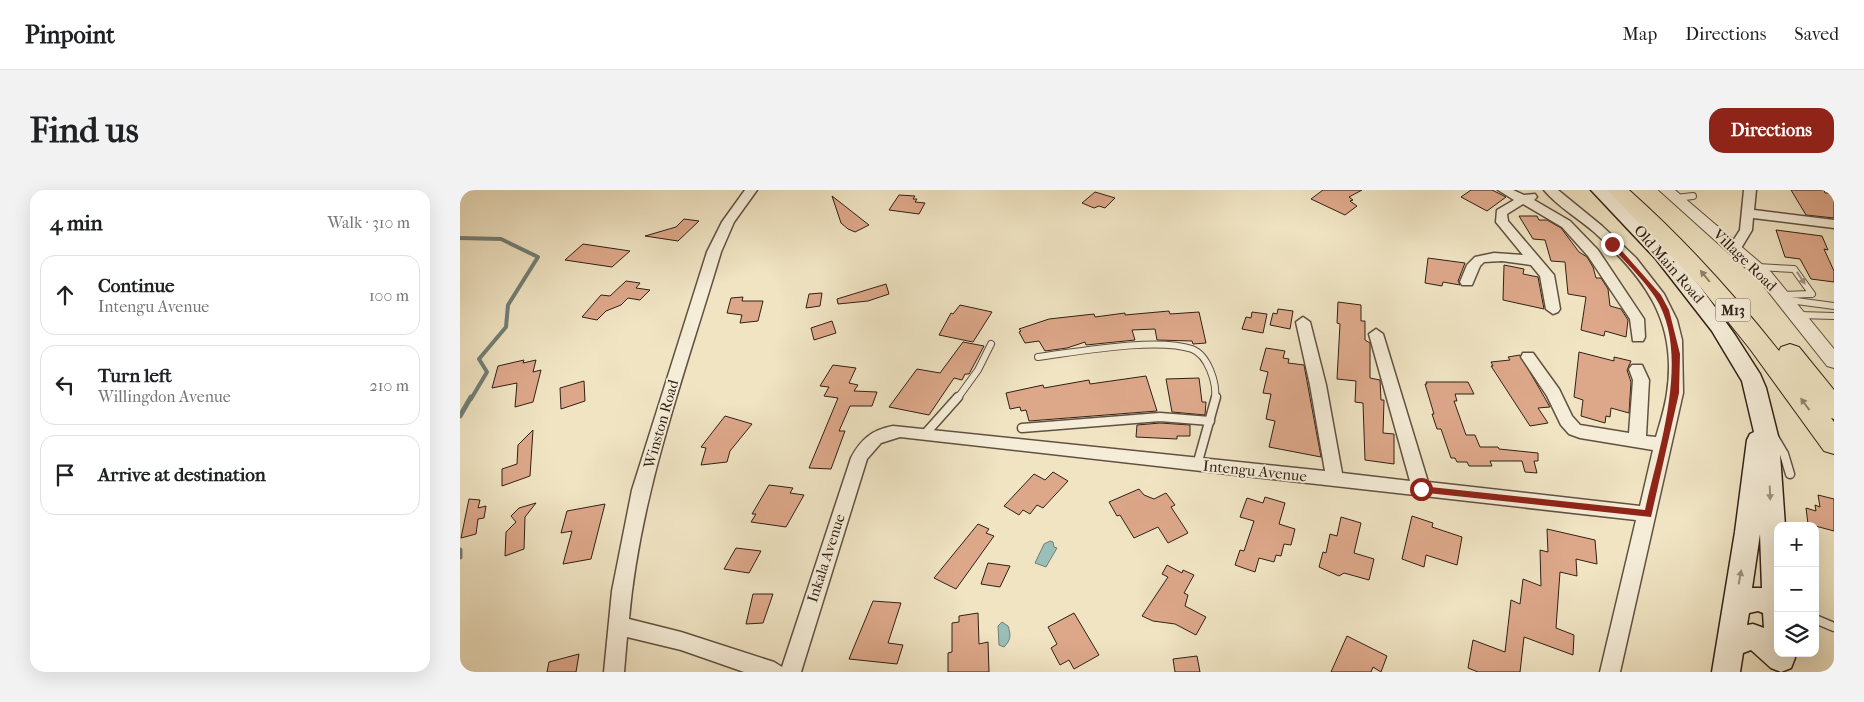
<!DOCTYPE html>
<meta charset="utf-8">
<style>
:root{--surface:#fff;--page:#f2f2f2;--text:#202124;--muted:#757577;--line:#e0e0e0;--accent:#8f2418}
body{margin:0;font-family:"IM FELL French Canon",serif;background:var(--page);color:var(--text)}
.controls{position:absolute;right:15px;bottom:15px;display:grid;overflow:hidden;border-radius:10px;box-shadow:0 5px 20px #0002}
.controls button{width:45px;height:45px;display:grid;place-items:center;padding:0;border:0;border-bottom:1px solid var(--line);background:var(--surface);color:var(--text);font:25px sans-serif}
.stop{position:absolute;width:15px;height:15px;margin:-11px;border:4px solid #8f2418;border-radius:50%;background:#fff}
.stop.end{background:#8f2418;border-color:#fff;box-shadow:0 1px 5px #0008}
.list{margin:0;padding:0;list-style:none}
h2{display:flex;justify-content:space-between;align-items:center;height:65px;margin:0;padding:0 20px;font-size:21px}
h2 small{font-size:16px;font-weight:400;color:var(--muted)}
.list li{display:grid;grid-template-columns:32px 1fr auto;gap:15px;align-items:center;box-sizing:border-box;height:80px;margin:0 10px 10px;padding:0 10px;border:1px solid var(--line);border-radius:15px}
.list b{display:block;font-size:19px;white-space:nowrap}
.list p{margin:0;font-size:16px;white-space:nowrap;color:var(--muted)}
.list em{font-size:16px;font-style:normal;color:var(--muted)}
.icon{flex:none;width:28px;height:28px;fill:none;stroke:currentColor;stroke-width:2;stroke-linecap:round;stroke-linejoin:round}
.map{position:relative;flex:none;width:1374px;height:482px;overflow:hidden;border-radius:15px}
header{display:flex;align-items:center;gap:30px;box-sizing:border-box;height:70px;padding:0 25px;background:var(--surface);border-bottom:1px solid var(--line)}
header strong{font-size:24px}
nav{display:flex;gap:28px;margin-inline-start:auto;font-size:18px}
.intro{display:flex;align-items:center;justify-content:space-between;box-sizing:border-box;height:120px;padding:0 30px}
h1{margin:0;font-size:35px}
.button{padding:12px 22px;border-radius:15px;background:var(--accent);color:#fff;font-size:18px;font-weight:700}
main{display:flex;gap:30px;padding:0 30px}
aside{flex:1;background:var(--surface);border-radius:15px;box-shadow:0 5px 20px #0002}
.map>svg:first-child{display:block}
.water{fill:#9bbeb8;stroke:#717f77}
.lines{fill:none;stroke-linecap:round;stroke-linejoin:round}
.stream-far1{stroke:#717f77;stroke-width:4}
.stream{stroke:#717f77;stroke-width:5}
.building{fill:#dda88a;stroke:#312016}
.service-far1-casing{stroke:#615141;stroke-width:8}
.service-casing{stroke:#615141;stroke-width:11}
.minor-casing{stroke:#615141;stroke-width:3}
.tertiary-casing{stroke:#615141;stroke-width:2}
.secondary-casing{stroke:#312016;stroke-width:3}
.motorway-casing{stroke:#312016;stroke-width:2}
.service-far1{stroke:#f5edd8;stroke-width:6}
.service{stroke:#f5edd8;stroke-width:8}
.minor{fill:#f5edd8;fill-rule:evenodd}
.tertiary{fill:#f5edd8;fill-rule:evenodd}
.secondary{fill:#f5edd8;fill-rule:evenodd}
.motorway{fill:#f0e4c3;fill-rule:evenodd}
.oneway{fill:#90826c}
.oneway2{fill:#9d9181}
.route{fill:#8f2418}
.labels{text-anchor:middle;stroke-width:4;stroke-linejoin:round;paint-order:stroke}
.shield{fill:#f5edd8;stroke:#6c5e50;stroke-width:1}
.shield-label{font-size:14px;font-weight:bold;fill:#312016}
.street-label{font-size:15px;fill:#312016;stroke:#f5edd8}
</style>
<header>
<strong>Pinpoint</strong>
<nav><a>Map</a><a>Directions</a><a>Saved</a></nav>
</header>
<div class="intro"><h1>Find us</h1><a class="button">Directions</a></div>
<main>
<aside>
<h2>4 min<small>Walk · 310 m</small></h2>
<ul class="list">
<li><svg class="icon" aria-label="ahead" viewBox="0 0 24 24"><path d="M12 20V5M6 11l6-6 6 6"/></svg><div><b>Continue</b><p>Intengu Avenue</p></div><em>100 m</em></li>
<li><svg class="icon" aria-label="left" viewBox="0 0 24 24"><path d="M17 20v-9H6M10 6l-5 5 5 5"/></svg><div><b>Turn left</b><p>Willingdon Avenue</p></div><em>210 m</em></li>
<li><svg class="icon" aria-label="arrive" viewBox="0 0 24 24"><path d="M6 21V4h12l-3 4 3 4H6"/></svg><div><b>Arrive at destination</b></div></li>
</ul>
</aside>
<div class="map">
<svg width="1374" height="482" viewBox="0 0 1374 482">
<rect width="100%" height="100%" fill="#f0e4c3"/>
<filter id="stains"><feTurbulence type="fractalNoise" baseFrequency=".004" numOctaves="4"/><feColorMatrix values="0 0 0 0 .2 0 0 0 0 .09 0 0 0 0 .02 0 0 0 .5 -.17"/></filter>
<radialGradient id="worn" r=".72"><stop offset=".6" stop-color="#630" stop-opacity="0"/><stop offset="1" stop-color="#630" stop-opacity=".3"/></radialGradient>
<g class="water">
<path d="M590 351 593 352 594 357 597 358 586 377 575 373 584 354Z"/>
<path d="M542 432 548 436C551 445 551 450 544 457L539 455 538 436Z"/>
</g>
<g class="lines">
<path class="stream-far1" d="M0 48 41 49 78 67 48 115 46 137 19 169 27 182 11 209"/>
<g class="stream">
<path d="M0 226 11 207"/>
<path d="M0 360V367"/>
</g>
</g>
<g class="building">
<path d="M863 0H902L889 7 893 10 890 11 897 16 885 25 851 9Z"/>
<path d="M1011 0H1032L1046 7 1027 21 1001 7Z"/>
<path d="M1331 0H1364L1365 3H1374V28L1346 25Z"/>
<path d="M635 2 655 8 645 18 639 16 634 18 622 13Z"/>
<path d="M439 5 455 6 453 9H457L455 12 465 13 459 24 429 20Z"/>
<path d="M372 6 395 24 409 35 395 42 388 39 381 33Z"/>
<path d="M1059 26H1077L1079 30H1087L1101 38 1119 62 1127 67 1133 77 1136 88H1141L1148 99 1150 116 1161 119 1168 130 1166 147 1145 141 1144 146 1121 140 1126 107 1108 104 1105 72 1091 71 1085 50 1073 49Z"/>
<path d="M224 29 239 31 218 51 185 46 216 37Z"/>
<path d="M1316 40 1362 46 1368 60 1364 59 1374 81V92L1351 89 1340 69 1325 67Z"/>
<path d="M123 54 170 61 152 77 105 70Z"/>
<path d="M968 68 1005 73 998 91 1000 95 983 92 982 96 965 93Z"/>
<path d="M1044 75 1064 79 1063 84 1078 87 1084 119 1043 110Z"/>
<path d="M166 91 180 93 176 98 190 100 180 110 168 108 161 115 146 121 137 130 122 127 141 105 150 106Z"/>
<path d="M426 94 429 104 408 111 378 114 377 109Z"/>
<path d="M362 103 360 116 346 118 349 104Z"/>
<path d="M283 107 282 111H303L298 131 280 133 282 125 267 123 271 108Z"/>
<path d="M878 112 901 115V131H905V150L910 153V188L920 190 921 210H924L923 243 934 244V274L905 270 903 213 895 212 896 191 877 189 880 134 877 133Z"/>
<path d="M500 115 532 122 513 152 479 145 491 123 493 124Z"/>
<path d="M818 119 833 121 830 139 810 135 813 123 817 124Z"/>
<path d="M709 121 710 124 739 122 746 153 733 154 732 151 697 150 695 139 672 140 675 150 626 155 625 152 607 158 585 161 579 151 565 153 559 142 561 141 559 139 589 129 634 124 635 127 665 123V125Z"/>
<path d="M792 122 807 124 803 143 782 139 786 127 791 128Z"/>
<path d="M372 131 376 143 354 150 351 138Z"/>
<path d="M503 152 524 156 509 184H505L502 190 494 188 469 225 429 217 457 179 480 183Z"/>
<path d="M806 158 825 161 823 168 829 169 828 173 844 175 861 267 809 257 815 231 806 229 811 204 803 203 808 182 800 180Z"/>
<path d="M1119 162 1154 171V167L1171 171 1167 180 1171 192 1169 223 1151 218 1150 227 1146 226 1145 233 1121 226 1123 210 1114 207Z"/>
<path d="M1060 165 1090 217 1078 218 1088 233 1070 236 1031 176H1033L1031 172 1050 170 1048 167Z"/>
<path d="M64 170 63 173 76 170 73 182 81 180 73 212 55 217 57 193 32 198 38 176Z"/>
<path d="M373 175 396 178 389 193 398 195 394 201 417 202 412 216H390L379 241H385L371 279 349 278 378 208 364 206 369 197 360 196Z"/>
<path d="M686 186 697 221 569 231 566 220 561 221 560 217 550 219 546 203 583 195 584 198 629 190 630 194Z"/>
<path d="M739 188 742 212H746L745 225 712 222 706 189Z"/>
<path d="M124 191 125 211 101 219 100 198Z"/>
<path d="M966 192H1008L1014 204H995L997 211H994L1006 245H1015L1020 257H1038L1039 259 1078 263V271H1074L1077 283 1065 282 1062 271H1030L1032 276H1009L1007 272H997L995 268H991L981 239H977L972 224H974L965 194H967Z"/>
<path d="M265 226 292 234 270 261 267 272 241 275 246 258 241 257Z"/>
<path d="M700 233 730 235V246H717V249L676 247 677 235Z"/>
<path d="M73 240 70 286 42 296V279L57 274 58 255Z"/>
<path d="M593 282 608 291 583 318 577 315 570 324 563 320 559 325 544 316 574 284 585 290Z"/>
<path d="M309 295 333 298 330 303 344 305 326 337 291 332 296 324H292Z"/>
<path d="M679 299 684 305 694 309 706 303 715 315 711 317 728 343 708 353 698 337 674 348 660 325 657 326 649 312Z"/>
<path d="M1358 305 1374 309V341L1348 334 1346 318 1356 321 1355 315 1360 317Z"/>
<path d="M805 307 825 313 819 334 835 339 831 355 824 354 821 366 816 365 814 372 799 368 795 382 775 375 780 360 784 361 794 331 780 327 787 308 803 313Z"/>
<path d="M9 309 20 310 18 318 26 316 24 328 18 329 16 344 1 348Z"/>
<path d="M76 313 65 327 64 359 45 366 46 342 56 332 51 326 59 318Z"/>
<path d="M145 314 131 369 103 374 112 341 101 343 107 321Z"/>
<path d="M952 326 973 333 972 337 1002 347 997 375 966 365 964 377 942 369Z"/>
<path d="M881 327 901 333 894 363 914 369 909 390 884 383 879 386 859 377 863 362 866 363 870 344 877 346Z"/>
<path d="M518 334 529 339 526 343 534 346 496 399 474 388Z"/>
<path d="M1087 339 1135 350 1137 374 1116 369 1117 386 1100 382 1096 438 1114 445 1113 465 1064 447 1060 482H1018L1008 478 1013 450 1045 462 1051 410 1060 414 1063 389 1081 396 1080 360 1088 362Z"/>
<path d="M276 358 301 361 289 383 264 379Z"/>
<path d="M528 373 550 376 540 397 521 394Z"/>
<path d="M707 375 722 383 723 380 734 385 724 403 728 405 725 416 746 427 736 445 715 434 693 431 682 426 708 387 702 384Z"/>
<path d="M293 404H313L303 433 286 434Z"/>
<path d="M413 411 441 413 428 453 443 455 437 474 389 469Z"/>
<path d="M518 423 519 454 528 452 529 482H488V463L492 462V433L499 432V426Z"/>
<path d="M614 423 639 465 614 479 609 470 600 475 591 458 597 454 588 437Z"/>
<path d="M887 446 927 466 921 482 913 477 911 482H871Z"/>
<path d="M119 464 116 482H87L89 472Z"/>
<path d="M737 466 740 482H715L713 469Z"/>
</g>
<g class="lines">
<g class="service-far1-casing">
<g id="service-far1">
<path d="M1216 8 1233 6"/>
<path d="M1297 77 1334 79 1352 104 1322 105"/>
<path d="M1329 110 1374 116"/>
<path d="M1339 125 1374 126"/>
<path d="M578 167C617 162 696 147 732 159 748 165 757 193 755 209"/>
<path d="M497 209 518 180 531 154"/>
</g>
</g>
<g class="service-casing">
<g id="service">
<path d="M562 238 700 227 750 231"/>
<path d="M465 244 498 207"/>
<path d="M1314 247 1324 264 1330 284"/>
<path d="M737 275 756 207"/>
<path d="M1355 429 1374 437"/>
</g>
</g>
<g class="minor-casing">
<g id="minor">
<path d="M285 0H297L274 32 261 62C225 183 180 303 169 429L221 442 314 472 322 477 391 268C401 249 412 240 433 236L865 281 850 195 836 132 843 127 850 132 866 195 882 283 950 291 909 144 916 139 923 144 968 292 1180 316 1193 260 1120 248 1109 244 1101 235 1087 206 1061 167 1063 163H1073L1099 199 1112 226 1120 235 1169 243 1173 190 1169 179 1172 175H1182L1189 190 1186 246 1196 247C1200 233 1205 218 1207 203 1218 131 1184 87 1134 42 1118 28 1097 16 1084 0H1098L1142 36 1176 68 1204 104 1217 130 1222 150 1223 203 1160 482H1140L1176 330 440 247 421 253 407 269 341 482H284L221 460 167 447 164 482H144L152 401 172 300 247 62 262 32Z"/>
<path d="M1038 0H1053L1064 5 1075 4 1077 7 1074 10 1110 31 1138 60 1184 129 1185 147 1183 151H1173L1170 129 1128 66 1102 37 1063 14 1047 24 1048 31 1094 85 1100 119 1098 122 1093 124 1086 119 1080 86 1071 75 1042 71 1024 72 1020 76 1012 95H1002L1000 92 1007 75 1015 67 1034 63 1063 65 1036 32 1037 20 1054 10Z"/>
<path d="M1284 0H1296L1294 20 1374 30V38L1293 28 1292 40 1280 60H1270L1269 57 1280 40Z"/>
</g>
</g>
<g class="tertiary-casing">
<path id="tertiary" d="M1199 0H1215L1311 82 1374 159V178L1367 176 1299 90Z"/>
</g>
<g class="secondary-casing">
<path id="secondary" d="M1131 0H1149L1194 44 1239 95 1275 145 1300 184 1306 198 1319 250 1325 336H1318V463H1333L1335 468 1331 478 1321 482 1311 478 1291 460 1283 463 1280 482H1252L1275 342 1287 250 1290 244 1294 242 1282 191 1252 141 1196 69ZM1300 344 1302 398H1292ZM1298 421 1303 423 1304 438 1293 434 1287 435 1289 423Z"/>
</g>
<g class="motorway-casing">
<path id="motorway" d="M1147 0H1169C1224 49 1273 103 1319 161L1321 157 1330 154 1339 157 1374 200V229L1371 228 1374 232V264L1364 261 1290 159 1238 94Z"/>
</g>
<use href="#service-far1" class="service-far1"/>
<use href="#service" class="service"/>
<use href="#minor" class="minor"/>
<use href="#tertiary" class="tertiary"/>
<use href="#secondary" class="secondary"/>
<use href="#motorway" class="motorway"/>
</g>
<defs><path id="oneway-solid" d="M-6-.8H1V-3.2L6.5 0L1 3.2V.8H-6Z" transform="scale(1.25)"/></defs>
<g class="oneway">
<use href="#oneway-solid" transform="translate(1245 86) rotate(-129)"/>
<use href="#oneway-solid" transform="translate(1345 214) rotate(-126)"/>
</g>
<g class="oneway2">
<use href="#oneway-solid" transform="translate(1341 88) rotate(56)"/>
<use href="#oneway-solid" transform="translate(1310 303) rotate(88)"/>
<use href="#oneway-solid" transform="translate(1280 387) rotate(-80)"/>
</g>
<path class="route" d="M1150 52H1154L1201 105 1209 120 1220 164 1219 203 1191 327 958 302 957 299 961 296 1185 320C1198 260 1232 164 1195 107 1183 89 1165 72 1150 55Z"/>
<g class="labels">
<rect class="shield" x="1255.5" y="108.5" width="35" height="23" rx="4"/>
<g class="shield-label">
<text x="1273" y="125">M13</text>
</g>
<g class="street-label">
<text transform="translate(1285 70) rotate(44)" y="5">Village Road</text>
<text transform="translate(1209 74) rotate(49)" y="5">Old Main Road</text>
<text transform="translate(201 234) rotate(-74)" y="5">Winston Road</text>
<text transform="translate(795 281) rotate(6)" y="5">Intengu Avenue</text>
<text transform="translate(366 368) rotate(-72)" y="5">Inkala Avenue</text>
</g>
</g>
<rect width="100%" height="100%" filter="url(#stains)"/>
<rect width="100%" height="100%" fill="url(#worn)"/>
</svg>
<div class="controls">
<button>+</button>
<button>−</button>
<button><svg class="icon" aria-label="layers" viewBox="0 0 24 24"><path d="M12 4l9 5-9 5-9-5zM3 14l9 5 9-5"/></svg></button>
</div>
<div class="stop" style="left:961px;top:299px"></div>
<div class="stop end" style="left:1152px;top:54px"></div>
</div>
</main>
